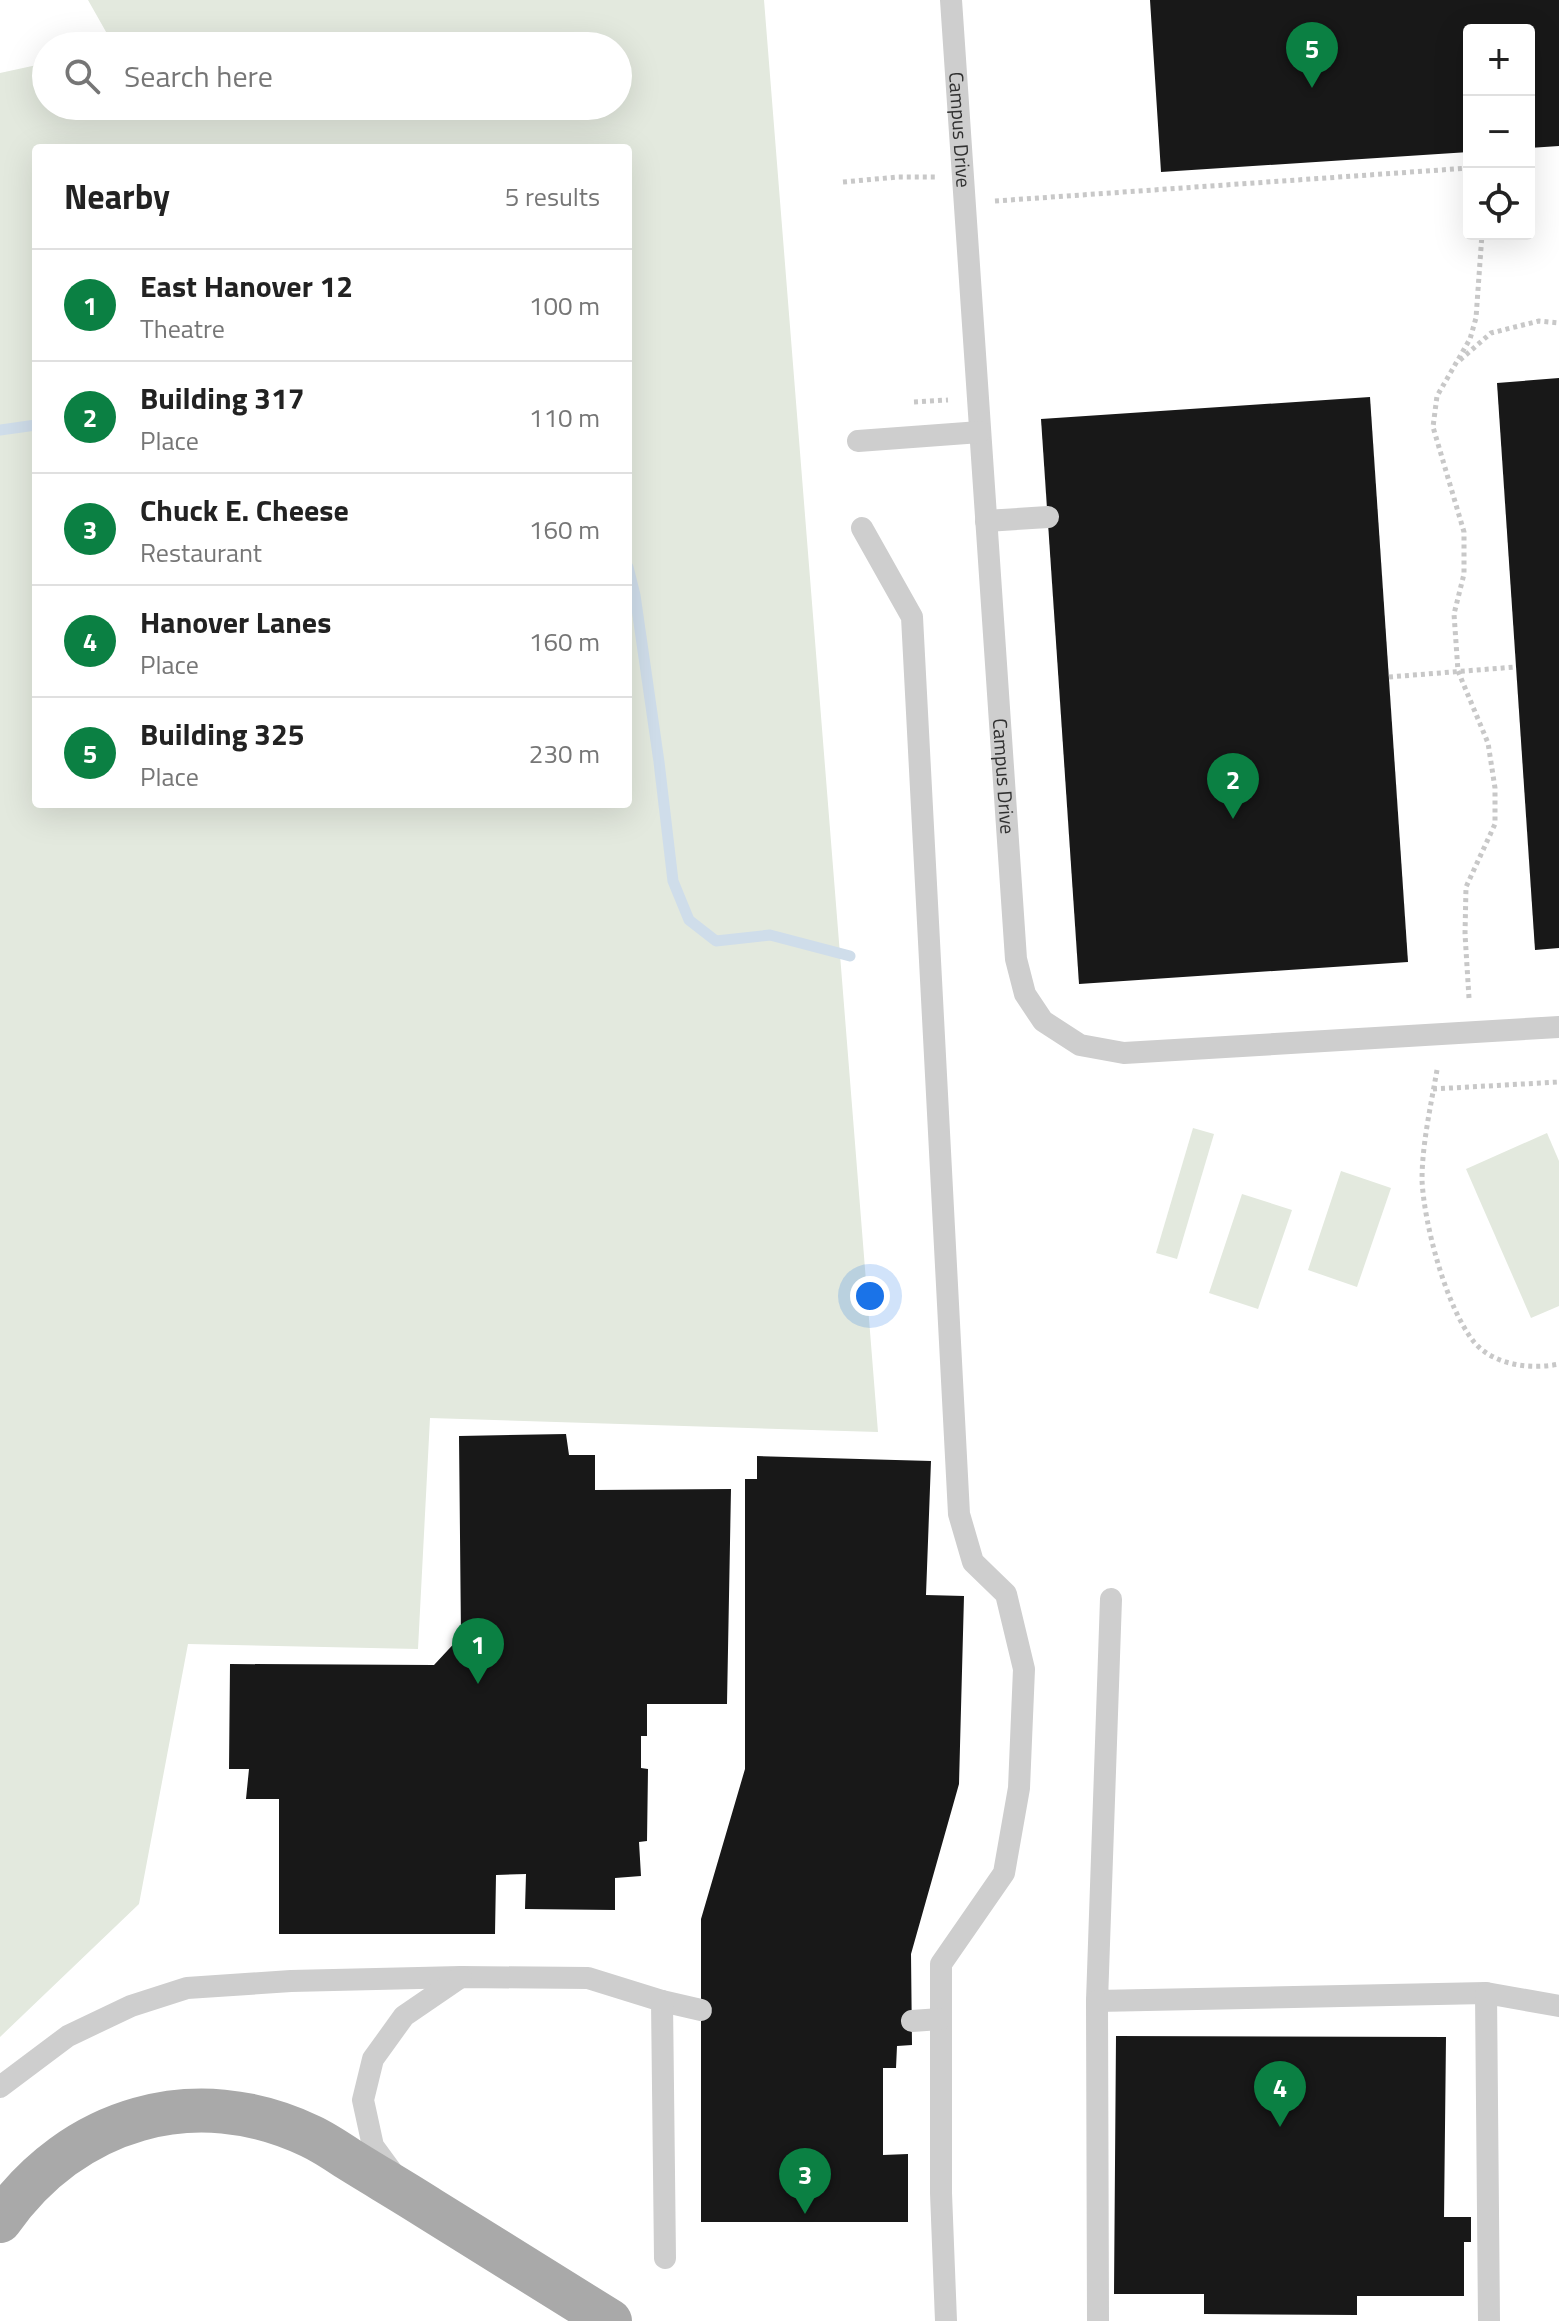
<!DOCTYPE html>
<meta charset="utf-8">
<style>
:root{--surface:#fff;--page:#f2f2f2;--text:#222;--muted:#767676;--line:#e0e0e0;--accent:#0b8043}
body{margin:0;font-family:"Titillium Web",sans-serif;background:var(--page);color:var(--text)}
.controls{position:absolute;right:24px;top:24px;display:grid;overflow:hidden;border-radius:8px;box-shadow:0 8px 32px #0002}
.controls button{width:72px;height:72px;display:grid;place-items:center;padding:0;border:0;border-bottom:2px solid var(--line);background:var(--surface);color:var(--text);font:40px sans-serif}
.you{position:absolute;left:870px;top:1296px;width:28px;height:28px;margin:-20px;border:6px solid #fff;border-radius:50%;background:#1a73e8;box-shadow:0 0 0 12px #1a73e833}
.badge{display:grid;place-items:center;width:52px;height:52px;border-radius:50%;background:var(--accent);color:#fff;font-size:26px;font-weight:700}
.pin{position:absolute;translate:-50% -66px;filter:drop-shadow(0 2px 4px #0008)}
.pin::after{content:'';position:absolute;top:42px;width:28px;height:24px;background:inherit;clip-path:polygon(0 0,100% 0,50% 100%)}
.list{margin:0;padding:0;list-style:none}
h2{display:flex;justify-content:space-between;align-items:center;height:104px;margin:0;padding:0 32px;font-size:34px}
h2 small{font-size:26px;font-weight:400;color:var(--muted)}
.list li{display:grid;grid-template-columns:52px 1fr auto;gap:24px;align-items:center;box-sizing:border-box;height:112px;padding:0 32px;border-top:2px solid var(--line)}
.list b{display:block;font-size:30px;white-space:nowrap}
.list p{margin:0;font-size:26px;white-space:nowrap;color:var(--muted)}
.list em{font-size:26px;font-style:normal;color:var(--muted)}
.icon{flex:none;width:44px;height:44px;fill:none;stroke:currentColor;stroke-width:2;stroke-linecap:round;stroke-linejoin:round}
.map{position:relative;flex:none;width:1559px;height:2321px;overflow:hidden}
.search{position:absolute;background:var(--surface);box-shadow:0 8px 32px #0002;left:32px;top:32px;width:600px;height:88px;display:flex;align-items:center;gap:20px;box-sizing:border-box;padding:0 28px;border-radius:44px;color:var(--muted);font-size:30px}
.panel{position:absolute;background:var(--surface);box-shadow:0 8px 32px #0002;left:32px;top:144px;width:600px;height:664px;border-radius:8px}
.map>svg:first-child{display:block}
.green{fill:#e3e9de;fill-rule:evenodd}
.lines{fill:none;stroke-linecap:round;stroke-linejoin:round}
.stream{stroke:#cfddea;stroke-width:11}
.building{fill:#181818}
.path{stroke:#c8c8c8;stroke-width:5;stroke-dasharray:4 4;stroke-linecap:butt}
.lane{stroke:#cecece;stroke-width:22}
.primary{stroke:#a9a9a9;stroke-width:44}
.labels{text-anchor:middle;stroke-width:8;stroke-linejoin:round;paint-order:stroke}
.street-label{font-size:20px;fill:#313131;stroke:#fff}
</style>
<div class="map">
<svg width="1559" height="2321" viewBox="0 0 1559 2321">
<rect width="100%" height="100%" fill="#fff"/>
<g class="green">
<path d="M88 0H764L878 1432 430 1418 418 1649 188 1644 139 1904 0 2037V73L46 63V106H618V46H114ZM628 148V804H36V148Z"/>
<path d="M1193 1128 1214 1134 1177 1259 1156 1253Z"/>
<path d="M1547 1133 1559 1161V1306L1531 1318 1466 1169Z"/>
<path d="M1341 1171 1391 1188 1357 1287 1308 1270Z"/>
<path d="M1242 1194 1292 1210 1258 1309 1209 1293Z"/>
</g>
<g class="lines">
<g class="stream">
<path d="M0 430 36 425"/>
<path d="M628 567 635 595 659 762 673 881 689 920 716 941 770 935 850 956"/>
</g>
</g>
<g class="building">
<path d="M1150 0H1559V146L1529 148V30H1469V152L1161 172Z"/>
<path d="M1559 378V948L1535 950 1497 383Z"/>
<path d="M1370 397 1408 962 1079 984 1041 419Z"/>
<path d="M566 1434 569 1455H595V1490L731 1489 727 1704H647V1736H641V1768L648 1769 647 1841 639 1842 641 1876 615 1878V1910L525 1909 526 1874 496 1875 495 1934H279V1799H246L249 1769H229L230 1664 434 1665 461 1636 459 1436Z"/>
<path d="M757 1456 931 1461 926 1595 964 1596 959 1784 911 1954 912 2045 897 2046 896 2068H883V2155L908 2154V2222H701V1919L745 1769V1479H757Z"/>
<path d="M1116 2036 1446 2037 1444 2217H1471V2242H1464V2296H1357V2315L1204 2314V2294H1114Z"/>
</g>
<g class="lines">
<g class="path">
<path d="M843 182 898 177H935"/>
<path d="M995 201 1469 168"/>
<path d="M1460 360 1491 333 1539 321 1559 323"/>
<path d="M914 402 948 400"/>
<path d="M1389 677 1515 667"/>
<path d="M1469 998 1465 934 1466 887 1495 824V788L1488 743 1458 671 1454 614 1464 574V532L1433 427 1437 396 1470 339 1476 318 1482 234"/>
<path d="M1437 1070C1431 1105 1422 1144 1422 1180 1424 1224 1446 1307 1474 1342 1493 1365 1531 1370 1559 1364"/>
<path d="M1433 1089 1559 1082"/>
</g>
<g class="lane">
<path id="s1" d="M951 0 1016 959 1025 994 1043 1021 1080 1045 1124 1053 1559 1027"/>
<path d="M858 441 980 432"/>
<path d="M986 521 1048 517"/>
<path d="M862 528 912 617 959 1514 973 1562 1006 1594 1024 1669 1019 1788 1004 1873 941 1964V2193L946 2321"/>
<path d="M1111 1599 1097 2001 1486 1993"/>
<path d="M662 2001 701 2010"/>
<path d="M1097 2001 1098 2321"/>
<path d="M912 2021 940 2019"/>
<path d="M0 2087 68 2036 131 2006 187 1988 291 1981 461 1977 588 1978 662 2001 665 2258"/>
<path d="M392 2172 373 2146 363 2100 373 2059 404 2016 461 1977"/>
<path d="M1489 2321 1486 1993 1559 2006"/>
</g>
<path class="primary" d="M0 2221C72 2118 195 2081 310 2136 323 2142 335 2150 347 2158 374 2175 402 2191 430 2209 490 2246 550 2284 610 2321"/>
</g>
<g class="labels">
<g class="street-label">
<text dy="7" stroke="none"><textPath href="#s1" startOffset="130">Campus Drive</textPath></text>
<text dy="7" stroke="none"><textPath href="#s1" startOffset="778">Campus Drive</textPath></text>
</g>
</g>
</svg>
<div class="controls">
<button>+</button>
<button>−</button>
<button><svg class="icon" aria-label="locate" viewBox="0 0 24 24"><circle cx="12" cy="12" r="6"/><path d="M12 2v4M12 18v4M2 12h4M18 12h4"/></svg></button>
</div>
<div class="you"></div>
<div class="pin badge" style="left:478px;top:1684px">1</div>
<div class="pin badge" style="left:1233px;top:819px">2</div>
<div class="pin badge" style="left:805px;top:2214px">3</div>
<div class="pin badge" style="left:1280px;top:2127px">4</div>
<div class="pin badge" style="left:1312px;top:88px">5</div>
<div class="search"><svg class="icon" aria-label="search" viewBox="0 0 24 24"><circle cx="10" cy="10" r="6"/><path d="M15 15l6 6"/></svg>Search here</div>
<section class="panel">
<h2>Nearby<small>5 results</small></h2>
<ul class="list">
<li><span class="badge">1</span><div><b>East Hanover 12</b><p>Theatre</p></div><em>100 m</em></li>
<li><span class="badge">2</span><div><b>Building 317</b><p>Place</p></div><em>110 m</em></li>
<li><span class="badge">3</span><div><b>Chuck E. Cheese</b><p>Restaurant</p></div><em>160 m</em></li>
<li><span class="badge">4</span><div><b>Hanover Lanes</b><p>Place</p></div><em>160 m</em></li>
<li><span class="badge">5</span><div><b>Building 325</b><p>Place</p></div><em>230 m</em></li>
</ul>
</section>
</div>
